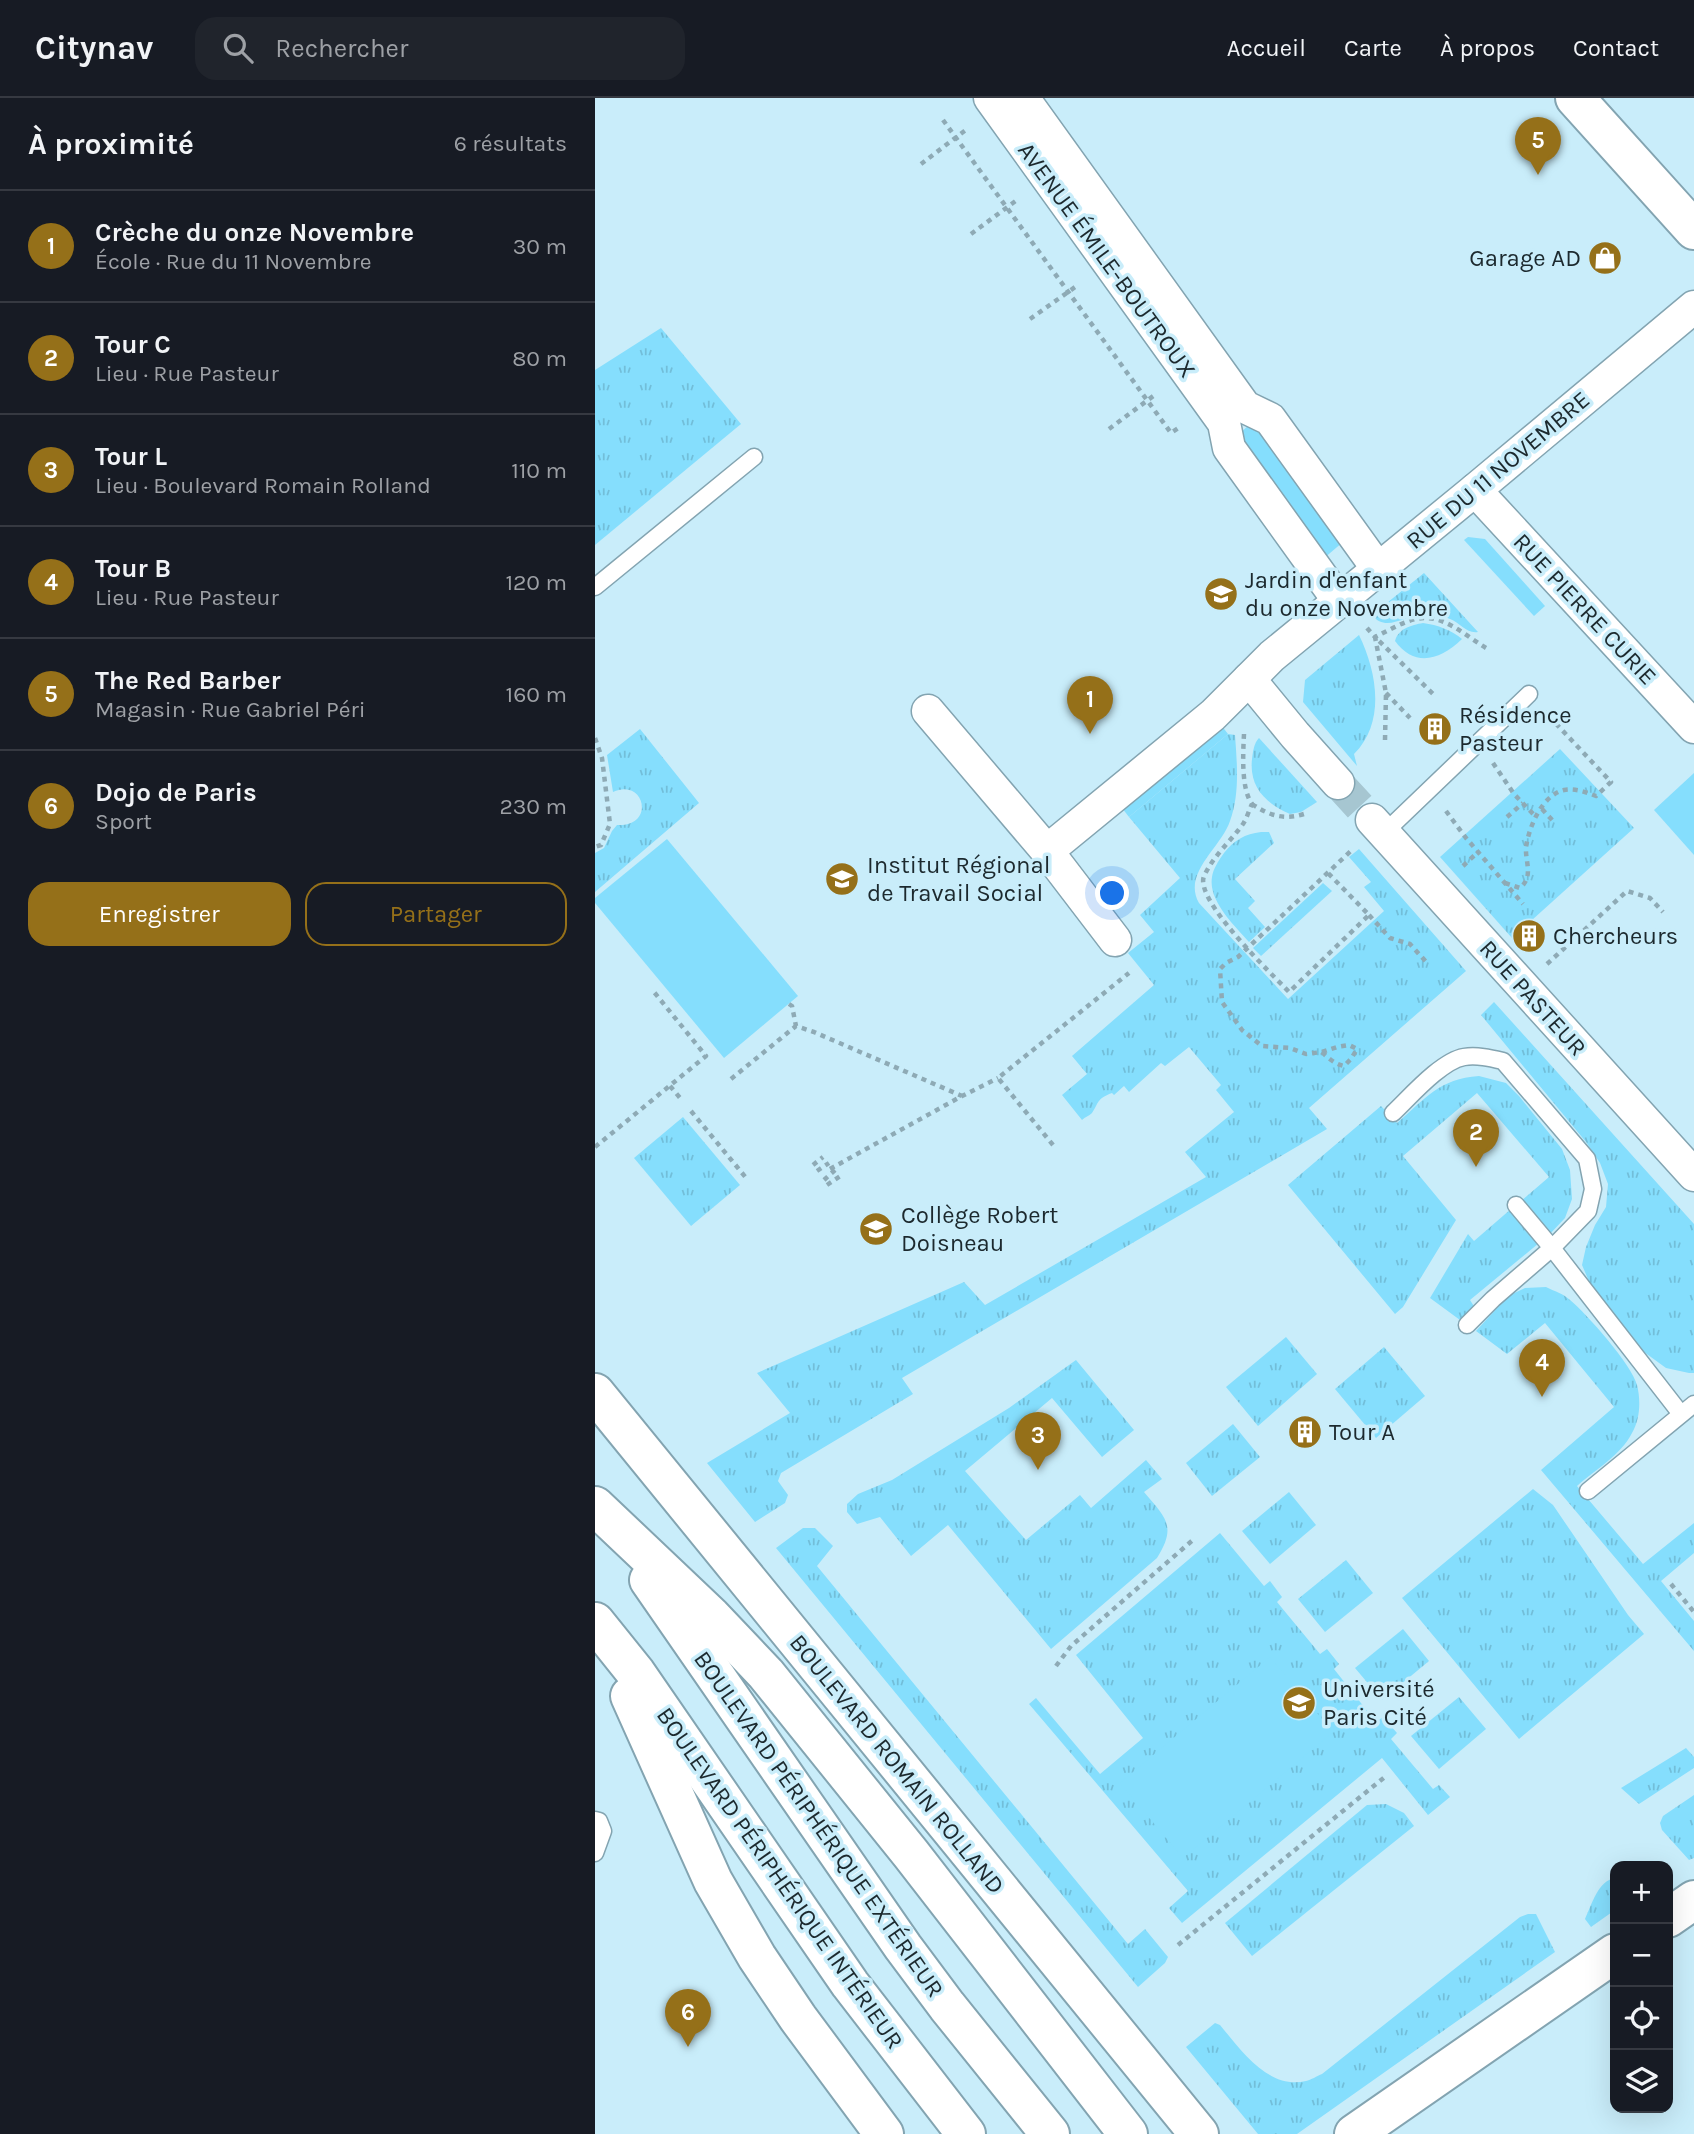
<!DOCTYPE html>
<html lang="fr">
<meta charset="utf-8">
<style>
:root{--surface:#171b24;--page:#20242c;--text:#f1f3f6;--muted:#9ea1a6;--line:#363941;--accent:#957019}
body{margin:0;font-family:Karla,sans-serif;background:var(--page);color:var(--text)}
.controls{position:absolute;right:21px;bottom:21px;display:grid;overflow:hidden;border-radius:14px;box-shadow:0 7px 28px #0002}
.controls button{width:63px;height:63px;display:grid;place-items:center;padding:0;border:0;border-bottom:2px solid var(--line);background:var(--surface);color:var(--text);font:35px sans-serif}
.you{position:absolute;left:518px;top:796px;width:24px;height:24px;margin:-18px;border:5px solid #fff;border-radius:50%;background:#1a73e8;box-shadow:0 0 0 10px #1a73e833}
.badge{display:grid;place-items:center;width:46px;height:46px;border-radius:50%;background:var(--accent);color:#fff;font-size:23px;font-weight:700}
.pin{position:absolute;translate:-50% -58px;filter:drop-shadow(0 2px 4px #0008)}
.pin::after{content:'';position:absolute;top:37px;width:24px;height:21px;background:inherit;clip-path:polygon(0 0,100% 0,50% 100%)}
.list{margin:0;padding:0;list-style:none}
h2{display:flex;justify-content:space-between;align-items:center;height:91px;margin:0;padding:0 28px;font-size:30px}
h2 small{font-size:23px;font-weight:400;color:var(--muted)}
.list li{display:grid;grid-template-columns:46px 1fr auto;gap:21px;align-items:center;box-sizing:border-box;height:112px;padding:0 28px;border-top:2px solid var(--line)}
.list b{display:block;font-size:26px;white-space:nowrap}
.list p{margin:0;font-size:23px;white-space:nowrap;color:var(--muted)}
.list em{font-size:23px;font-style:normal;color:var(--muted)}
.actions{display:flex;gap:14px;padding:21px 28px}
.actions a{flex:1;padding:16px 0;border:2px solid var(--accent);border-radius:21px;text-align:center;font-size:24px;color:var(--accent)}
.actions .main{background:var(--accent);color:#fff}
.icon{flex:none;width:38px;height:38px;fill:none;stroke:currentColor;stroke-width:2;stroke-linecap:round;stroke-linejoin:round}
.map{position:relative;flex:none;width:1099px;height:2036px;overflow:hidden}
header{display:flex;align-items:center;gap:42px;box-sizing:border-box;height:98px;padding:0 35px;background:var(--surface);border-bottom:2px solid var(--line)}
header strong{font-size:33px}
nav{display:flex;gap:38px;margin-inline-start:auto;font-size:24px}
.search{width:490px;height:63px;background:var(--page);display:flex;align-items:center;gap:18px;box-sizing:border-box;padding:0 24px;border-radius:21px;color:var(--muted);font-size:26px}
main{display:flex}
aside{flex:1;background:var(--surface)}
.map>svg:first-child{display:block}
.grass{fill:url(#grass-tufts)}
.garden{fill:#85defd}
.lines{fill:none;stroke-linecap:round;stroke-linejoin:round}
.street-tunnel{stroke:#a6c6d1;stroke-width:32;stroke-dasharray:32 16;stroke-linecap:butt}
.lane-casing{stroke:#83a4b1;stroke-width:19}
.street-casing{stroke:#83a4b1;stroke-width:35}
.secondary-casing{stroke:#83a4b1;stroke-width:42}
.highway-casing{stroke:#83a4b1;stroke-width:42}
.path{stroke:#8eaab5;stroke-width:4.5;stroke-dasharray:5 5;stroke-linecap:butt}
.lane{stroke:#fff;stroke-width:16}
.street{stroke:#fff;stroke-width:32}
.secondary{stroke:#fff;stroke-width:38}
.highway{stroke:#fff;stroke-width:38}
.labels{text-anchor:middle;stroke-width:7;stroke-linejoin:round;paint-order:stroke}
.poi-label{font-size:24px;fill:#1c292e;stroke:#c9edfa;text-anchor:start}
.street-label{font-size:24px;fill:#1c292e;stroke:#c9edfa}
</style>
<header>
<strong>Citynav</strong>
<div class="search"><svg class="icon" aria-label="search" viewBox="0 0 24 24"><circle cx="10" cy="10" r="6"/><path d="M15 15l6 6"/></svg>Rechercher</div>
<nav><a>Accueil</a><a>Carte</a><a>À propos</a><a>Contact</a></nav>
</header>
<main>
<aside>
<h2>À proximité<small>6 résultats</small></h2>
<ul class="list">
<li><span class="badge">1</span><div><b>Crèche du onze Novembre</b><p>École · Rue du 11 Novembre</p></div><em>30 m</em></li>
<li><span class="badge">2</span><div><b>Tour C</b><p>Lieu · Rue Pasteur</p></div><em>80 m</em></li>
<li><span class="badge">3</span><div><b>Tour L</b><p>Lieu · Boulevard Romain Rolland</p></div><em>110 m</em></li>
<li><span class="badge">4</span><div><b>Tour B</b><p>Lieu · Rue Pasteur</p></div><em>120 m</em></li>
<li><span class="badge">5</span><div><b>The Red Barber</b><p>Magasin · Rue Gabriel Péri</p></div><em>160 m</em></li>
<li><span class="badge">6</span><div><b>Dojo de Paris</b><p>Sport</p></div><em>230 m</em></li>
</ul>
<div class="actions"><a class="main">Enregistrer</a><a>Partager</a></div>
</aside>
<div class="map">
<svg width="1099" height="2036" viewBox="0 0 1099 2036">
<defs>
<pattern id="grass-tufts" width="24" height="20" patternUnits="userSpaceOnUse" patternTransform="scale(1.75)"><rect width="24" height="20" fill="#85defd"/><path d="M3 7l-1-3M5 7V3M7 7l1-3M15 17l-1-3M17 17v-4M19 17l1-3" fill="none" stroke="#72bed9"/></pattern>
</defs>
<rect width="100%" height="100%" fill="#c9edfa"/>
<g class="grass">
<path d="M66 230 146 326 0 447V272Z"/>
<path d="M829 475 883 534C872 536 865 525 855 521 848 518 840 516 833 516 811 515 792 536 777 517Z"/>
<path d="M828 525C843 527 856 532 867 541 845 562 820 570 800 543 803 531 816 527 828 525Z"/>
<path d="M764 537C782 574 791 624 759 656L762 668 708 604 710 582Z"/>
<path d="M45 631 104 705 0 794V755L9 750 17 733 22 727C61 729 50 679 18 694L12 657Z"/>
<path d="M633 636 640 637C642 665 645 696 635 723 626 750 587 775 604 805L693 901 789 813 769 789 776 784 754 759 764 751 871 873 714 1010 732 1031 307 1280 318 1296 186 1375 183 1383 193 1397 190 1405 160 1424 112 1365 195 1315 162 1275 369 1184 390 1207 611 1079 590 1054 639 1014 621 992 626 987 594 949 570 968 566 965 534 994 529 988 519 997 517 995C501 1001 504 1005 497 1015 494 1018 490 1019 487 1022L467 997 492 976 477 958 559 887 533 855 559 834 545 817 585 780 534 719Z"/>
<path d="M664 640 722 704 706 714 695 716C670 705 654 689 657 661 658 653 659 645 664 640Z"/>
<path d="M965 651 1039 730 917 840 845 759Z"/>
<path d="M666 734H674L679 745 640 781 660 803 653 810 670 829 654 844C639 827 613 803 617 779 618 771 624 762 629 755 639 742 650 736 666 734Z"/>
<path d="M728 785 737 793 666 858 658 850Z"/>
<path d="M899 904 1099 1126V1275H1094L1071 1270 1049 1254 996 1188 987 1167 991 1149 1000 1127 1011 1109 1013 1086 1005 1065 991 1044 886 917Z"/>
<path d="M884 978 911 985 924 998 967 1051 975 1072 977 1101 970 1120 954 1137 925 1104 954 1079 882 995 808 1058 861 1122 808 1209 800 1216 693 1087 786 1008 802 1025C831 1000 844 981 884 978Z"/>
<path d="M88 1019 145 1087 96 1128 39 1060Z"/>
<path d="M916 1111 944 1145 875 1202 880 1210 865 1222 835 1200 873 1136 879 1143Z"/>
<path d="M951 1189C959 1193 969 1196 975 1202 992 1216 1037 1267 1042 1287 1046 1303 1045 1321 1037 1335 1026 1357 1000 1372 982 1388L1048 1466 1099 1425V1455L1066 1483 1099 1523V1553L946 1372 1019 1309 950 1225 912 1256 881 1233 913 1198 930 1190Z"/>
<path d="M691 1239 722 1276 663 1328 631 1289Z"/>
<path d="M789 1249 830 1298 781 1340 740 1291Z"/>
<path d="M481 1262 539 1332 507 1359 457 1300 370 1373 431 1442 485 1397 496 1410 551 1362 567 1381 549 1394C571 1420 582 1428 562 1460L456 1551 353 1427 316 1458 285 1419 262 1426 252 1414V1406L263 1396 297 1382 414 1310Z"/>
<path d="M638 1326 665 1359 617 1398 591 1365Z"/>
<path d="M938 1391 958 1407 1033 1517 1049 1536 924 1641 807 1500Z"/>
<path d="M694 1394 721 1427 675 1466 647 1433Z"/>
<path d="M208 1430H220L238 1448 222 1468 533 1846 550 1831 573 1859 570 1865 543 1889 181 1450Z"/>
<path d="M625 1435 669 1488 675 1483 687 1499 682 1504 725 1556 732 1551 744 1566 739 1571 781 1624 788 1619 802 1635 796 1641 838 1691 844 1687 855 1699 833 1717 787 1660 587 1825 574 1810 593 1793 434 1606 441 1600 505 1676 548 1640 481 1557Z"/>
<path d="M751 1462 778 1495 730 1534 703 1501Z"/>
<path d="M808 1531 834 1563 787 1602 760 1570Z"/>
<path d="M864 1599 891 1631 844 1671 816 1638Z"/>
<path d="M1091 1650 1099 1659V1670L1044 1706 1026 1690Z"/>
<path d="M1099 1697V1760L1094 1762 1067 1732 1065 1725 1068 1718Z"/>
<path d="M791 1706 809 1715 819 1728 657 1858 630 1825 772 1707Z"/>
<path d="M1020 1780V1812L996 1829 990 1821C997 1806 1003 1783 1020 1780Z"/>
<path d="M933 1816H941L960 1854 702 2036H663L591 1949 620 1925 625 1927C646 1952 673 1992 711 1983 716 1982 722 1978 727 1976L925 1819Z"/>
</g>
<g class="garden">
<path d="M654 327 665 328 748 444 728 461 646 351 644 336Z"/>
<path d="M873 439 890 441 950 508 939 518 869 442Z"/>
<path d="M623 623 633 636 534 719 524 706Z"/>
<path d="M1099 675V757L1059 712Z"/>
<path d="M72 741 203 898 129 960 0 805V800Z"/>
<path d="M675 1559 738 1634 588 1760 525 1685Z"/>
</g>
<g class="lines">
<path class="street-tunnel" d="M743 685 777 722"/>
<g class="lane-casing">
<g id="lane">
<path d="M0 489 159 359"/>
<path d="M789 735 934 596"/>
<path d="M798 1015C815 999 846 963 869 959 882 957 895 960 908 963L992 1061 998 1091 993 1113 957 1150 898 1201 872 1227"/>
<path d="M921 1107 957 1150 1086 1316"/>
<path d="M993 1393 1099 1306"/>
<path d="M0 1722 4 1723 8 1733 0 1755"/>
</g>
</g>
<g class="street-casing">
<g id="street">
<path d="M395 0 629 325 634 350 744 503"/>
<path d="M428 0 650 309 675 321 783 471"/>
<path d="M880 392 1099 629"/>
<path d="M654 581 700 637 743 685"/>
<path d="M333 613 452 753 520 842"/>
<path d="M777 722 1099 1077"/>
<path d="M452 753 618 617 677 558 880 392 1099 209"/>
</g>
</g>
<g class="secondary-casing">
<g id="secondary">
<path d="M980 0 1099 132"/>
<path d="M0 1295 604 2036"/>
<path d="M1073 1820 1099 1802"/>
<path d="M759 2036 1020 1855"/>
</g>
</g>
<g class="highway-casing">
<g id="highway">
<path d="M0 1408 116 1518 171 1576 316 1756 533 2036"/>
<path d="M54 1482 308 1849 352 1908 455 2036"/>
<path d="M0 1524 41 1575 255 1886 371 2036"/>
<path d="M35 1598 118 1783 162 1859 203 1920 289 2036"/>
</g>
</g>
<g class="path">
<path d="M348 22 576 335 585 329"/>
<path d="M326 66 372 31"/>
<path d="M376 136 422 102"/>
<path d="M435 221 483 187"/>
<path d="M514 331 561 296"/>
<path d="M772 530 780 539C793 533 807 524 821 521 848 515 869 537 891 550"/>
<path d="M791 595 815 620"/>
<path d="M649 636C648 656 646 691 657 706 654 712 652 720 648 726 635 744 619 757 609 778 599 802 676 875 694 894L774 817 733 775"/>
<path d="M0 640 7 660 15 726 6 747 0 749"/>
<path d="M790 642 791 595 780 539 839 597"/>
<path d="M898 665 919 696 941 719"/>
<path d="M657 706C675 718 689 722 709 716"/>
<path d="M947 711 958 723"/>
<path d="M851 713 871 740 928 806"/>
<path d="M912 719 928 705"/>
<path d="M868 768 883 754"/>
<path d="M910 785 925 790C939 778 930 764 931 749 934 729 947 697 969 692 980 690 991 694 1001 698L1016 684 950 614"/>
<path d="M774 817 795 840 815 846 833 866"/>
<path d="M952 866 1032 793 1055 800 1068 814"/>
<path d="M194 906 197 908 201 928"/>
<path d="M727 954C734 961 740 966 749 968L756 961 762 951 754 947 742 949 727 954 711 956 695 950 667 948 647 932 627 904 625 871 631 865 643 859 758 751"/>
<path d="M136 981 201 928 219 934 367 998"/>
<path d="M75 988 86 1001"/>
<path d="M96 1013 152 1081"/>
<path d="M458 1047 403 980 534 875"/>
<path d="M0 1049 111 958 59 894"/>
<path d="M218 1067 228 1059"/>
<path d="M235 1071 367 998 403 980"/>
<path d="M222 1073 234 1065"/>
<path d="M229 1082 240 1072"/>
<path d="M232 1087 247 1077"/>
<path d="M1076 1486 1099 1514"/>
<path d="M461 1568 476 1548 599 1441"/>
<path d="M583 1847 791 1678"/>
</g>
<use href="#lane" class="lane"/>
<use href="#street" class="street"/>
<use href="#secondary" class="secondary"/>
<use href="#highway" class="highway"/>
</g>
<defs>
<g id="shop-disc" transform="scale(1.75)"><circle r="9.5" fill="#957019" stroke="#c9edfa"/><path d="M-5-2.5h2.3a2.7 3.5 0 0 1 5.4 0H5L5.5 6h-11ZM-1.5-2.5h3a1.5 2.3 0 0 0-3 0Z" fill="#fff"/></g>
<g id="school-disc" transform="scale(1.75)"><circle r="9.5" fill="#957019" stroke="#c9edfa"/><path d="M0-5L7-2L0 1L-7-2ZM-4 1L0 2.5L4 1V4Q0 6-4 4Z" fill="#fff"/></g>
<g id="building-disc" transform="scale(1.75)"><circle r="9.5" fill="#957019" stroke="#c9edfa"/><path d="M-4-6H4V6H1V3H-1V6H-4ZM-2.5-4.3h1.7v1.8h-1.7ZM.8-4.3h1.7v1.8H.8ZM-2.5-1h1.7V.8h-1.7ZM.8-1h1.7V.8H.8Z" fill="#fff"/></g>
<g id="university-disc" transform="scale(1.75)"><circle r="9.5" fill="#957019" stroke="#c9edfa"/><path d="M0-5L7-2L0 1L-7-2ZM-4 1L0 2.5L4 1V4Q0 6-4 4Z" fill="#fff"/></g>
</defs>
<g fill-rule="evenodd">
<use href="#shop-disc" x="1010" y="160"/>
<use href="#school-disc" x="626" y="496"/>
<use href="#building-disc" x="840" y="631"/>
<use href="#university-disc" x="247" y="781"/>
<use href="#building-disc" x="934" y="838"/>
<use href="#school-disc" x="281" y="1131"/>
<use href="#building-disc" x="710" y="1334"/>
<use href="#university-disc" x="704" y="1605"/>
</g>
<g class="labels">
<g class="poi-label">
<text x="986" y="168" text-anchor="end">Garage AD</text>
<text x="650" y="490">Jardin d'enfant<tspan x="650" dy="28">du onze Novembre</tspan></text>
<text x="864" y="625">Résidence<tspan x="864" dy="28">Pasteur</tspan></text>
<text x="272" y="775">Institut Régional<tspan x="272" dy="28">de Travail Social</tspan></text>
<text x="958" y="846">Chercheurs</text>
<text x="306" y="1125">Collège Robert<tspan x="306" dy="28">Doisneau</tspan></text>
<text x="734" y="1342">Tour A</text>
<text x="728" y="1599">Université<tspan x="728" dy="28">Paris Cité</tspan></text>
</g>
<g class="street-label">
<text transform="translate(512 162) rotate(54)" y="8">AVENUE ÉMILE-BOUTROUX</text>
<text transform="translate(903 372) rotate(-40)" y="8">RUE DU 11 NOVEMBRE</text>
<text transform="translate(990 511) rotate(47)" y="8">RUE PIERRE CURIE</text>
<text transform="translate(938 900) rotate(48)" y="8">RUE PASTEUR</text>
<text transform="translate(302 1666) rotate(51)" y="8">BOULEVARD ROMAIN ROLLAND</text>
<text transform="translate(224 1726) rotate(55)" y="8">BOULEVARD PÉRIPHÉRIQUE EXTÉRIEUR</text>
<text transform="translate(185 1780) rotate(55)" y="8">BOULEVARD PÉRIPHÉRIQUE INTÉRIEUR</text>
</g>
</g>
</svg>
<div class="controls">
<button>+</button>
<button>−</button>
<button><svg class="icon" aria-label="locate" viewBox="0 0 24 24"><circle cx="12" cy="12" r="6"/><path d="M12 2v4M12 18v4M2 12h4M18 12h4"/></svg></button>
<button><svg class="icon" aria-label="layers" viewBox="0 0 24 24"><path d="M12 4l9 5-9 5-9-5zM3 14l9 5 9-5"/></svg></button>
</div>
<div class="you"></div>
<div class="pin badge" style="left:495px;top:636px">1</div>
<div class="pin badge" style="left:881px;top:1069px">2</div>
<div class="pin badge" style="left:443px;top:1372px">3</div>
<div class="pin badge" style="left:947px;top:1299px">4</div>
<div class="pin badge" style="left:943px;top:77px">5</div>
<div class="pin badge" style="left:93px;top:1949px">6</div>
</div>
</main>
